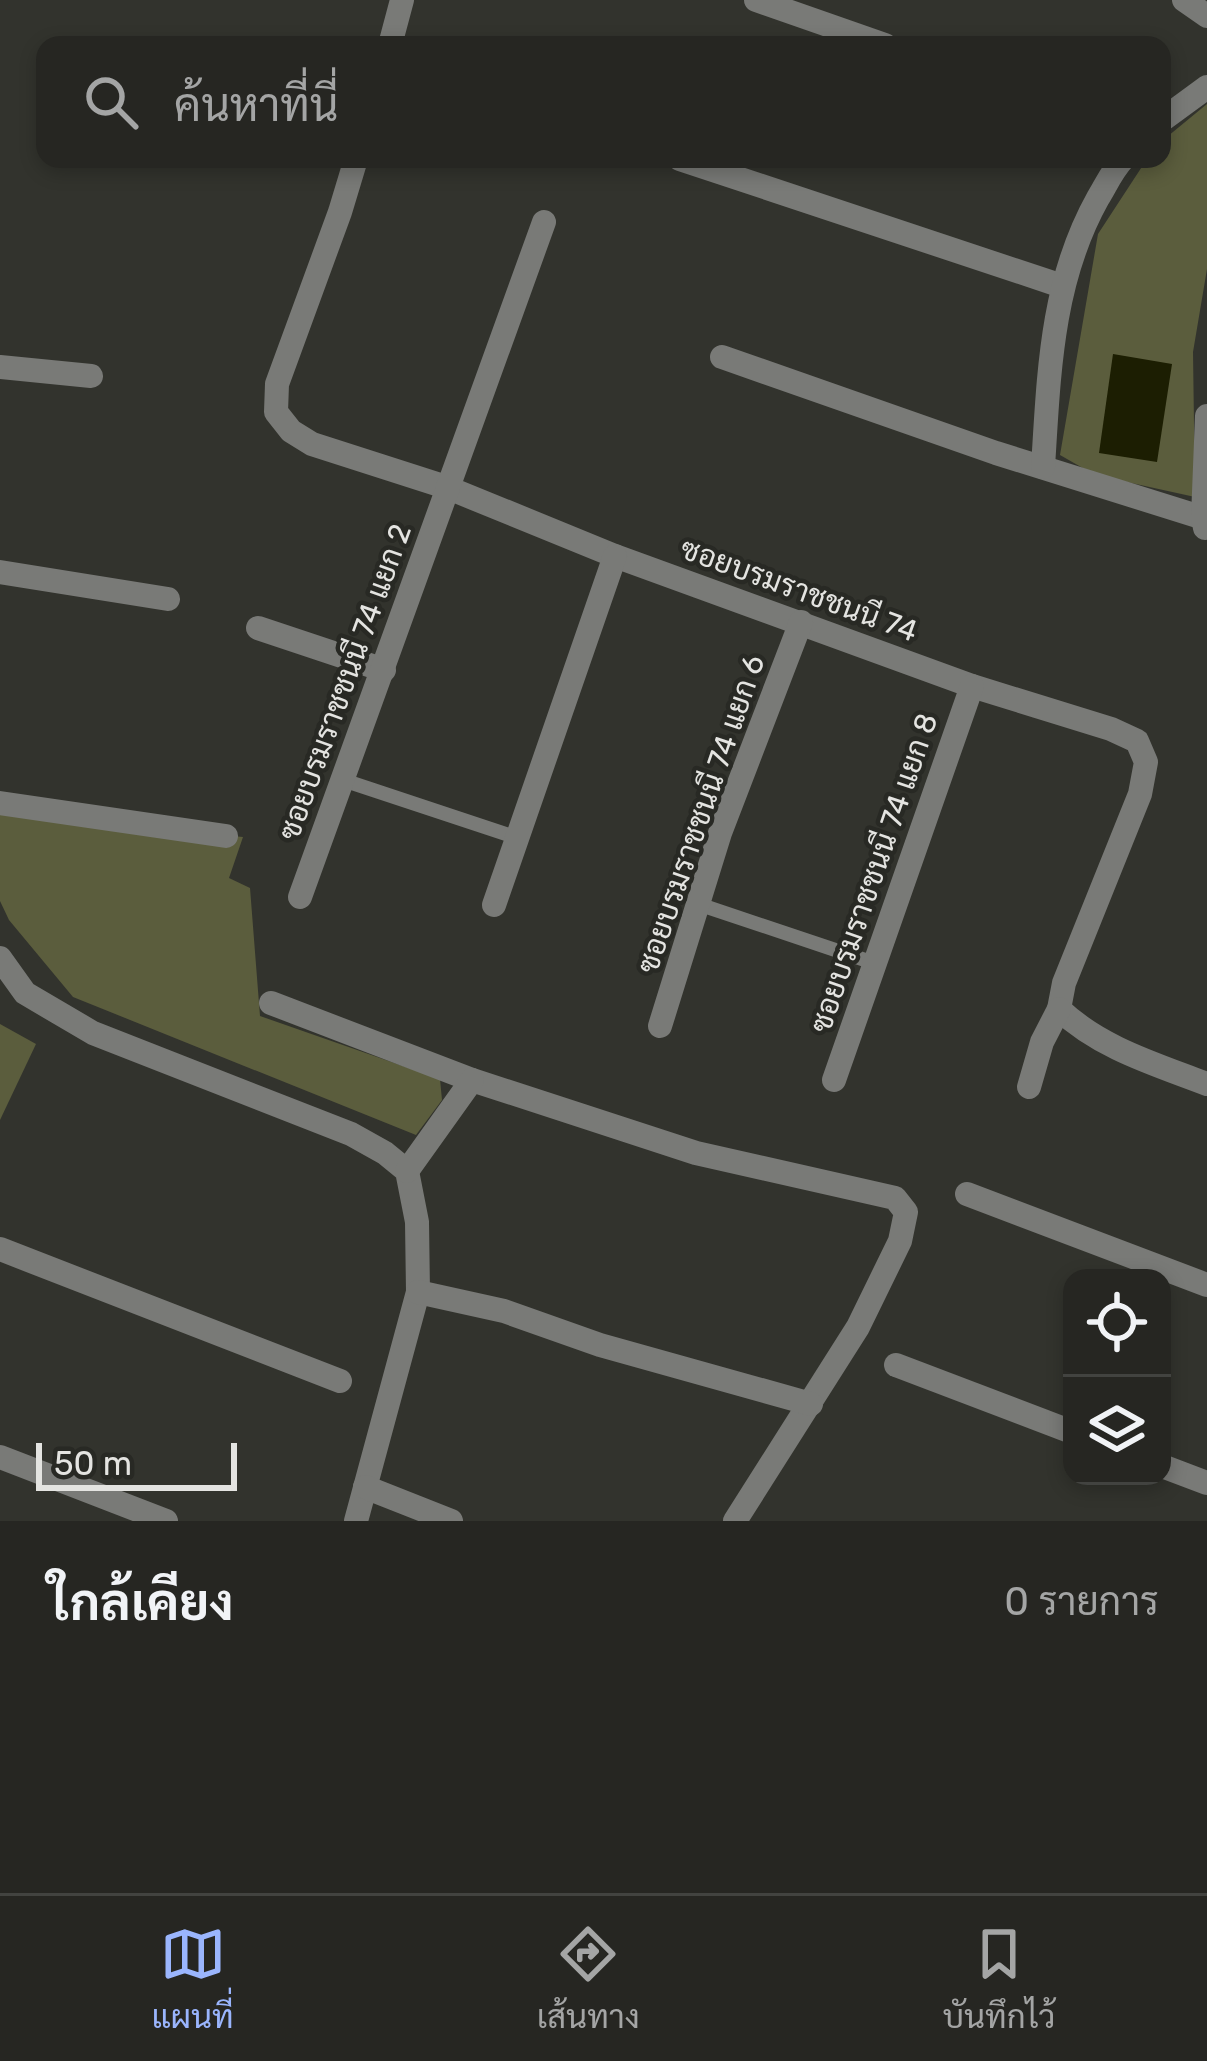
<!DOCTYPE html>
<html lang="th">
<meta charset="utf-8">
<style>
:root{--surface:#262622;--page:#2e2e2a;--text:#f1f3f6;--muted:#a4a5a5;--line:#424340;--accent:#9ab5fd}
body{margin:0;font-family:Rubik,Sarabun,sans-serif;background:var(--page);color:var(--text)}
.controls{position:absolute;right:36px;bottom:36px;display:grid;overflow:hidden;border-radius:24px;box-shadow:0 6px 18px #0003}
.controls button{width:108px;height:108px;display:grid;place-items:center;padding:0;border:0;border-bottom:3px solid var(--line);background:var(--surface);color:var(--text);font:60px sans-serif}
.scale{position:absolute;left:36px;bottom:30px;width:201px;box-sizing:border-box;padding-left:12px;border:6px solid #e4e4e1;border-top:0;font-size:33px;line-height:42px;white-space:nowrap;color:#e4e4e1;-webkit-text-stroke:9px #282924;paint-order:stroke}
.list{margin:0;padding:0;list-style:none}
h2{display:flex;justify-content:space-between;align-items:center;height:156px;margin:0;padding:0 48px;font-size:51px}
h2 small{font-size:39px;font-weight:400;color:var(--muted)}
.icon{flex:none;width:66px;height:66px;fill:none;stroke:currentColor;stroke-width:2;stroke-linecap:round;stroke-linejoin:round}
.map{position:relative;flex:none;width:1207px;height:1521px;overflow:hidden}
.search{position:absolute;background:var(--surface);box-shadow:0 6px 18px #0003;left:36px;right:36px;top:36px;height:132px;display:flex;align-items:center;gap:30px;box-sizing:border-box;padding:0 42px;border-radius:24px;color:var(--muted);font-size:45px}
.sheet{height:372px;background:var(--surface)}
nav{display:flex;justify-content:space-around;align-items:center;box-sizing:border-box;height:168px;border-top:3px solid var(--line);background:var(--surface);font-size:33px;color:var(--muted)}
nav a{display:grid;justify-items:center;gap:6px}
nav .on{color:var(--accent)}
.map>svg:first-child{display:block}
.green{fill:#5b5d3d}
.water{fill:#1c1e02}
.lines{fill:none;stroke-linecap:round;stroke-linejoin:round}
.service{stroke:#797a77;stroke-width:14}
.minor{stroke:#797a77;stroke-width:24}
.labels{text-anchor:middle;stroke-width:9;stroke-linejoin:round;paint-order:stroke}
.street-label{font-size:30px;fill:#e4e4e1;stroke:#282924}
</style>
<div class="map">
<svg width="1207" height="1521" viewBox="0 0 1207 1521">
<rect width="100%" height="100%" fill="#32332d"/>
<g class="green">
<path d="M1207 104V269L1193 352 1195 497 1095 475 1060 455 1098 234 1147 159H1162V141Z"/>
<path d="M0 813 243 837 229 878 250 888 260 1016 440 1079 442 1100 416 1135 73 997 9 920 0 901Z"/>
<path d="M0 1024 36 1044 0 1120Z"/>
</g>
<path class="water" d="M1113 354 1172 364 1157 462 1099 453Z"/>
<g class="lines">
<g class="service">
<path d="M343 780 518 838"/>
<path d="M698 904 874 963"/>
</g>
<g class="minor">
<path d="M756 0 885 45"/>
<path d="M1184 0 1207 16"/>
<path d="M390 45 402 0"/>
<path d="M1162 120 1207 87"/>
<path d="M356 159 340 212 277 384 276 412 291 431 312 444 446 487 615 556 972 686 1111 729 1137 741 1146 762 1140 794 1064 983 1059 1009C1100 1048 1155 1064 1207 1084"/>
<path d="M680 159 1062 286"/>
<path d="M722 357 996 453 1207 519"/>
<path d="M0 367 91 376"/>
<path d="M1043 467C1049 373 1051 282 1098 198 1106 185 1112 171 1123 159"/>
<path d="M1205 528 1203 518 1207 416"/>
<path d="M0 572 168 599"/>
<path d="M258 628 384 670"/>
<path d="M0 803 226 836"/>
<path d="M300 897C383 672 461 446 544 222"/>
<path d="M494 905 615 556"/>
<path d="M0 958 25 993 93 1033 351 1134 385 1153 407 1171 417 1222 418 1292 356 1521"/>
<path d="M271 1003 472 1080 696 1153 895 1198 906 1212 900 1241 858 1327 735 1521"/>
<path d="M660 1026 720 833 801 622"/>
<path d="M834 1080 972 686"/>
<path d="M1029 1087 1042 1042 1059 1009"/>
<path d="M407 1171 472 1080"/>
<path d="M967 1194 1207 1285"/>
<path d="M0 1249 340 1381"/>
<path d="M418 1292 504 1311 600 1345 811 1404"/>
<path d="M896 1365 1072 1432"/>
<path d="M0 1457 166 1521"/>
<path d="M1162 1466 1207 1483"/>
<path d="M365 1487 451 1521"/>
</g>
</g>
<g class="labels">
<g class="street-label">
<text transform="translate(799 590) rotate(20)" y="10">ซอยบรมราชชนนี 74</text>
<text transform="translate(345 682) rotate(-70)" y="10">ซอยบรมราชชนนี 74 แยก 2</text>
<text transform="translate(701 814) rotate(-71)" y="10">ซอยบรมราชชนนี 74 แยก 6</text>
<text transform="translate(874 873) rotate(-71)" y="10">ซอยบรมราชชนนี 74 แยก 8</text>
</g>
</g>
</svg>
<div class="controls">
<button><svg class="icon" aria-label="locate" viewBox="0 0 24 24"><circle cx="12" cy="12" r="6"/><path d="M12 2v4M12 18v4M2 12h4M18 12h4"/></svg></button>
<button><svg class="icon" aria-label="layers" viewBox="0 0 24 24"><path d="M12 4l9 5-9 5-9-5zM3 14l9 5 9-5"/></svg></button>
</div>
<div class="scale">50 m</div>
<div class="search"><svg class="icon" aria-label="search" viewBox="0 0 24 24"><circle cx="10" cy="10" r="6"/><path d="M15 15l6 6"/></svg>ค้นหาที่นี่</div>
</div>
<section class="sheet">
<h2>ใกล้เคียง<small>0 รายการ</small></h2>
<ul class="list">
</ul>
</section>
<nav>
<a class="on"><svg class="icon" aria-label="map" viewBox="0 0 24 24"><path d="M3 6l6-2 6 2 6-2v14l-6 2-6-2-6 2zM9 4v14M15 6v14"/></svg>แผนที่</a>
<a><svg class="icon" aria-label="directions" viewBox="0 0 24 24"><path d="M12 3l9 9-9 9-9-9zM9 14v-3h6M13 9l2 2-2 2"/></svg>เส้นทาง</a>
<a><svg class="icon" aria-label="saved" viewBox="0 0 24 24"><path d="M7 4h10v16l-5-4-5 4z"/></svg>บันทึกไว้</a>
</nav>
